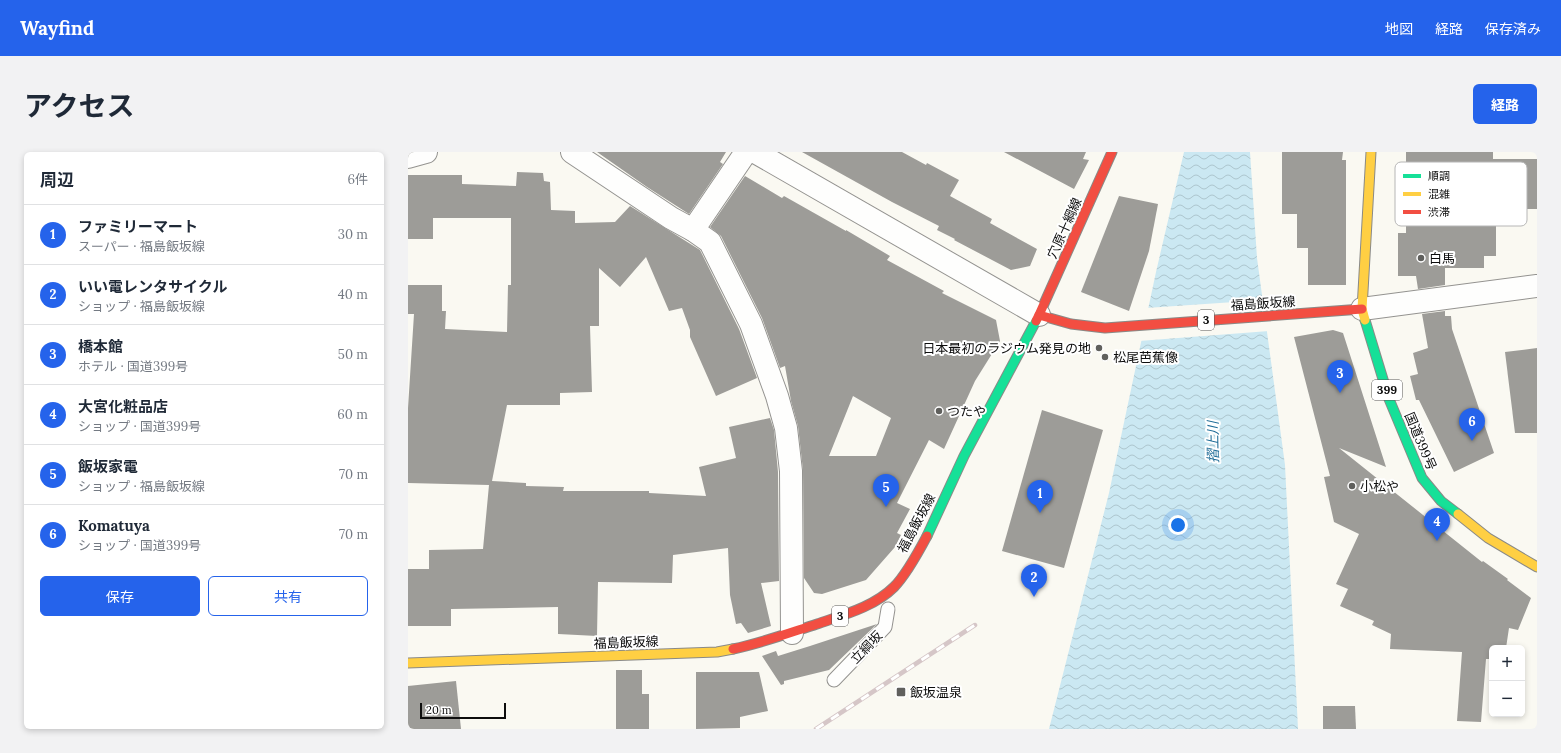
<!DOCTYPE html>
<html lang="ja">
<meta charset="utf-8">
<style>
:root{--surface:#fff;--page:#f2f2f3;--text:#1f2937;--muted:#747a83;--line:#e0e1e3;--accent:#2563eb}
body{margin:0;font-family:Lora,"Noto Sans JP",serif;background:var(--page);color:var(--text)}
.controls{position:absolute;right:12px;bottom:12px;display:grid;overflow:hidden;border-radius:6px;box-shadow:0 2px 6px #0003}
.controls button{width:36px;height:36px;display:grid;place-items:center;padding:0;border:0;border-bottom:1px solid var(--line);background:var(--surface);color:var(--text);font:20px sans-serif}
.scale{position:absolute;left:12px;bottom:10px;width:86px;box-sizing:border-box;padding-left:4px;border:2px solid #0d0d0d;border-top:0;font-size:11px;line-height:14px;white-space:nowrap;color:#0d0d0d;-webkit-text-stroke:3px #fff;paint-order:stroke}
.you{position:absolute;left:770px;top:373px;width:14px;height:14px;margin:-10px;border:3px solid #fff;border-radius:50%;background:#1a73e8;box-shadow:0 0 0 6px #1a73e833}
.badge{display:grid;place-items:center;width:26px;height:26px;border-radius:50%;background:var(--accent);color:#fff;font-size:13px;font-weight:700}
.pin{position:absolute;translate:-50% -33px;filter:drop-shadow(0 1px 2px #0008)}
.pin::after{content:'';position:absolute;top:21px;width:14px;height:12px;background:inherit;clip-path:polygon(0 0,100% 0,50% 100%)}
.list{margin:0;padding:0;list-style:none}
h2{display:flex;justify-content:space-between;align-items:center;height:52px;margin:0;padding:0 16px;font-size:17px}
h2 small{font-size:13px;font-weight:400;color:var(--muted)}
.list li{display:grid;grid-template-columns:26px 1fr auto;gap:12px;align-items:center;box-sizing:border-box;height:60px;padding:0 16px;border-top:1px solid var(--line)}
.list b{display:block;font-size:15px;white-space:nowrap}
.list p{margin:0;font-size:13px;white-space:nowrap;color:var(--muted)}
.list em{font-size:13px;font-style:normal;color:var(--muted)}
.actions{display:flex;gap:8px;padding:12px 16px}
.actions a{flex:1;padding:9px 0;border:1px solid var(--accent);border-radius:6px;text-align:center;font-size:14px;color:var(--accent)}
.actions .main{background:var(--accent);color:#fff}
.map{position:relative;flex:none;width:1129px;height:577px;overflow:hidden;border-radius:6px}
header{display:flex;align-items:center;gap:24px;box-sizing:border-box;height:56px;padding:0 20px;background:var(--accent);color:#fff}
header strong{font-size:19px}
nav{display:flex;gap:22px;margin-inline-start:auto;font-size:14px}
.intro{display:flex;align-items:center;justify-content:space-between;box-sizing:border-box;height:96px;padding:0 24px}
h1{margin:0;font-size:28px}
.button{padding:10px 18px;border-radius:6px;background:var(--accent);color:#fff;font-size:14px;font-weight:700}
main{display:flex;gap:24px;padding:0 24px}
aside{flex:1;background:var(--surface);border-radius:6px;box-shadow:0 2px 6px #0003}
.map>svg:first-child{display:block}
.water{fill:url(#water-waves)}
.pier{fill:#faf9f2}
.building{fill:#9d9c98;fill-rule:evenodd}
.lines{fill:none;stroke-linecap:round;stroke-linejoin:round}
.lane-casing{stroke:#949390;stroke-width:15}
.street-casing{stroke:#949390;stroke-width:24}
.fast-casing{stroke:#8a8a87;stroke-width:11}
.slow-casing{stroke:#8a8a87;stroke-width:11}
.jam-casing{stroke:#8a8a87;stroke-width:11}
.lane{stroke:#fefefd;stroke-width:13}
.street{stroke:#fefefd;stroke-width:22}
.fast{stroke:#16e098;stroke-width:9}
.slow{stroke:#ffcf43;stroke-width:9}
.jam{stroke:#f24e42;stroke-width:9}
.rail-casing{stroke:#d5c6c7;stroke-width:4.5}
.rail{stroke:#fff;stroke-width:3;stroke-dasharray:9;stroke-linecap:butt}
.poi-dot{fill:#60605d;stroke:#fff;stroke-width:1.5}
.labels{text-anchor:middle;stroke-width:4;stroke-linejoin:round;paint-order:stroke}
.shield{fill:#fff;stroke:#565656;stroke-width:1}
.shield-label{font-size:12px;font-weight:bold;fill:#0d0d0d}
.street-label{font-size:13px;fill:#0d0d0d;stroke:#fff}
.poi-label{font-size:13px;fill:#0d0d0d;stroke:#fff;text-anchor:start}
.water-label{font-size:14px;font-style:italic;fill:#1e6c97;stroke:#fff}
.key{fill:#fff;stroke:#b6b6b6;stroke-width:1}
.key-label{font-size:11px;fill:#0d0d0d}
</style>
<header>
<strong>Wayfind</strong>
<nav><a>地図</a><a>経路</a><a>保存済み</a></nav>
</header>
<div class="intro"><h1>アクセス</h1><a class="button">経路</a></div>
<main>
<aside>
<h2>周辺<small>6件</small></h2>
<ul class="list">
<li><span class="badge">1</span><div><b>ファミリーマート</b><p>スーパー · 福島飯坂線</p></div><em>30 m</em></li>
<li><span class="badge">2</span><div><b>いい電レンタサイクル</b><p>ショップ · 福島飯坂線</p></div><em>40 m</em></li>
<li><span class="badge">3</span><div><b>橋本館</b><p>ホテル · 国道399号</p></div><em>50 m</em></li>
<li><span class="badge">4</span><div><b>大宮化粧品店</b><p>ショップ · 国道399号</p></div><em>60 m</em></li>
<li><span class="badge">5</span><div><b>飯坂家電</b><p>ショップ · 福島飯坂線</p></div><em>70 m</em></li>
<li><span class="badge">6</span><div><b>Komatuya</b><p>ショップ · 国道399号</p></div><em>70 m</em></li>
</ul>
<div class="actions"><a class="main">保存</a><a>共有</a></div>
</aside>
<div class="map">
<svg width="1129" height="577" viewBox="0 0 1129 577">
<defs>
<pattern id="water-waves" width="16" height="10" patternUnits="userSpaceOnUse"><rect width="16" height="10" fill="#cbe8f2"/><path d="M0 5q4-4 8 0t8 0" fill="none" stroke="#adc6ce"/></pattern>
</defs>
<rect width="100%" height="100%" fill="#faf9f2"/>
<path class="water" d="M776 0H842L849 106 877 313 890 577H641L701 341 748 120Z"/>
<path class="pier" d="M856 148 861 179 731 189 738 156Z"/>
<g class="building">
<path d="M189 0H318L312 10 315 12 281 62 239 35Z"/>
<path d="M394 0H494L518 13 519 11 551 28 542 44 584 67 582 71 629 97 622 114 603 118 546 88 547 87 529 78 531 74 484 50Z"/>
<path d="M596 0H678L675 7 681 8 666 37Z"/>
<path d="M874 0H935L934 8H938V133H900V96H889V62H874Z"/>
<path d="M998 0H1085V7H1129V57H1088V104H1076V116H1037V133L1010 137 1008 124H990V81H998Z"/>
<path d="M109 20 135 21 136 29 142 30 143 58 167 59V71L207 70 222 54 292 98 331 177 349 226 308 244 282 185V178L274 156 261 159 238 105 212 135 191 116V174H182L184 240 152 241V253H99L84 329 118 331V334L156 335 155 339H241V341L298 344 291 315 328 306 321 275 362 266 366 278 370 320 371 429 353 431 363 474 340 481 333 471 328 472 322 443 320 396 265 403 264 431 190 430 189 484 150 482V455L43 457V474H0V417H21V398L75 397 81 333 0 331V256L6 162H0V133H34V159H38L37 177 99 180 100 133H103V66H25V87H0V23H54V32L108 34Z"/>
<path d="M337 24 374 46 376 44 438 79V78L482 104 479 108 536 139 534 141 588 168 592 189 567 229 536 297 521 288 489 351 502 357 489 381 493 383 487 395 458 428 414 442 406 441 396 426 395 318 390 274 383 249 377 214 372 216 354 166 313 84 302 75ZM445 244 483 266 468 304H421Z"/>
<path d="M711 44 750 52 741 99 721 159 673 140Z"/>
<path d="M1037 159V164H1043L1044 177 1086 301 1046 320 1011 248H1008L1002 224 1010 222 1005 201 1020 196 1014 162Z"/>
<path d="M925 178 935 181 978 315 931 296 1074 410 1075 409 1100 427 1099 428 1123 446 1110 478 1101 476 1098 496H1084V507H1078L1073 570 1049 569 1054 500 982 497 983 482 964 473 966 469 932 454 940 437 928 432 951 382 926 370 916 325 922 324 886 185Z"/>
<path d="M1129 196V281H1107L1097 200Z"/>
<path d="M634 258 695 278 656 416 594 399Z"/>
<path d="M469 472 421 518 376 529V532L373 533 354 504 368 499 370 504 402 494Z"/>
<path d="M208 518H234V542H241V577H208Z"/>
<path d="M288 520H351L360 559 332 565V576L288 577Z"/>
<path d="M48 529 53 577H0V534Z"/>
<path d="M915 554H947L948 577H915Z"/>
</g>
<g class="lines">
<g class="lane-casing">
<path id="lane" d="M426 528 477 475 480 457"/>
</g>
<g class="street-casing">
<g id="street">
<path d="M164 0 263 66 285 78 302 90 343 172 369 244 378 276 383 319 384 481"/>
<path d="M347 0 631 163"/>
<path d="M0 5 18 0"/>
<path d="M285 78 338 0"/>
<path d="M954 157 1129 134"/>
</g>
</g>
<g class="fast-casing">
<g id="fast">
<path d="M957 168 981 247 1014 326 1033 349 1050 362"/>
<path d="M519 384 556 304 628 169"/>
</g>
</g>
<g class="slow-casing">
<g id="slow">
<path d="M957 168 954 157 963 0"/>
<path d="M1050 362 1080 386 1129 415"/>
<path d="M0 511 309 500 325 497"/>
</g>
</g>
<g class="jam-casing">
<g id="jam">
<path d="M631 163 704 0"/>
<path d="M628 169 631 163 663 172 697 176 954 157"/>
<path d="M325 497C354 491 381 481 409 472 435 463 466 455 486 435 497 424 511 399 519 384"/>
</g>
</g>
<use href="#lane" class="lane"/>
<use href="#street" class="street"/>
<use href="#fast" class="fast"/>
<use href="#slow" class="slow"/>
<use href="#jam" class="jam"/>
<g class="rail-casing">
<path id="rail" d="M408 577 567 473"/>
</g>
<use href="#rail" class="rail"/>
</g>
<g class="poi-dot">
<circle cx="1013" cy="106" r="4"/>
<circle cx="691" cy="196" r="4"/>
<circle cx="697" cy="205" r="4"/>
<circle cx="531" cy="259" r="4"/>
<circle cx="944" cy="334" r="4"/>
<rect x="488" y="535" width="10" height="10" rx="2"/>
</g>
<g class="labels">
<g class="shield">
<rect x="790" y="158" width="16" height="20" rx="3"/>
<rect x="964" y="228" width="30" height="20" rx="3"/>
<rect x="424" y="454" width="16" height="20" rx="3"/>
</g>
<g class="shield-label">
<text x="798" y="172">3</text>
<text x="979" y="242">399</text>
<text x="432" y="468">3</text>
</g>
<g class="street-label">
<text transform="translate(656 76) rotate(-66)" y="5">穴原十綱線</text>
<text transform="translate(855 151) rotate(-4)" y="5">福島飯坂線</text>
<text transform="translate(1013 289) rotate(67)" y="5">国道399号</text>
<text transform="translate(508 371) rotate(-62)" y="5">福島飯坂線</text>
<text transform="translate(218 490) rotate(-2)" y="5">福島飯坂線</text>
<text transform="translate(458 495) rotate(-46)" y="5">立綱坂</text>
</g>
<g class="poi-label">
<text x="1021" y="111">白馬</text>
<text x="683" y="201" text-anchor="end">日本最初のラジウム発見の地</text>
<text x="705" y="210">松尾芭蕉像</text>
<text x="539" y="264">つたや</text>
<text x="952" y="339">小松や</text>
<text x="502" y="545">飯坂温泉</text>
</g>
<g class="water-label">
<text transform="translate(805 290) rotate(-91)" y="5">摺上川</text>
</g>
</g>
<rect x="987" y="10" width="132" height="64" rx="6" class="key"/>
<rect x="995" y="22" width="18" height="4" fill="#16e098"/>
<rect x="995" y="40" width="18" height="4" fill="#ffcf43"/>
<rect x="995" y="58" width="18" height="4" fill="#f24e42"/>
<g class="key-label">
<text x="1020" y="28">順調</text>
<text x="1020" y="46">混雑</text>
<text x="1020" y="64">渋滞</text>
</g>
</svg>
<div class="controls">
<button>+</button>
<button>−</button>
</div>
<div class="scale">20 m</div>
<div class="you"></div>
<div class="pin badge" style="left:632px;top:361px">1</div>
<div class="pin badge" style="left:626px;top:445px">2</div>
<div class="pin badge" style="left:932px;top:241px">3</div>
<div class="pin badge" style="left:1029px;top:389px">4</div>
<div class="pin badge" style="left:478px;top:355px">5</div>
<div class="pin badge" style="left:1064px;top:289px">6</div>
</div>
</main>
